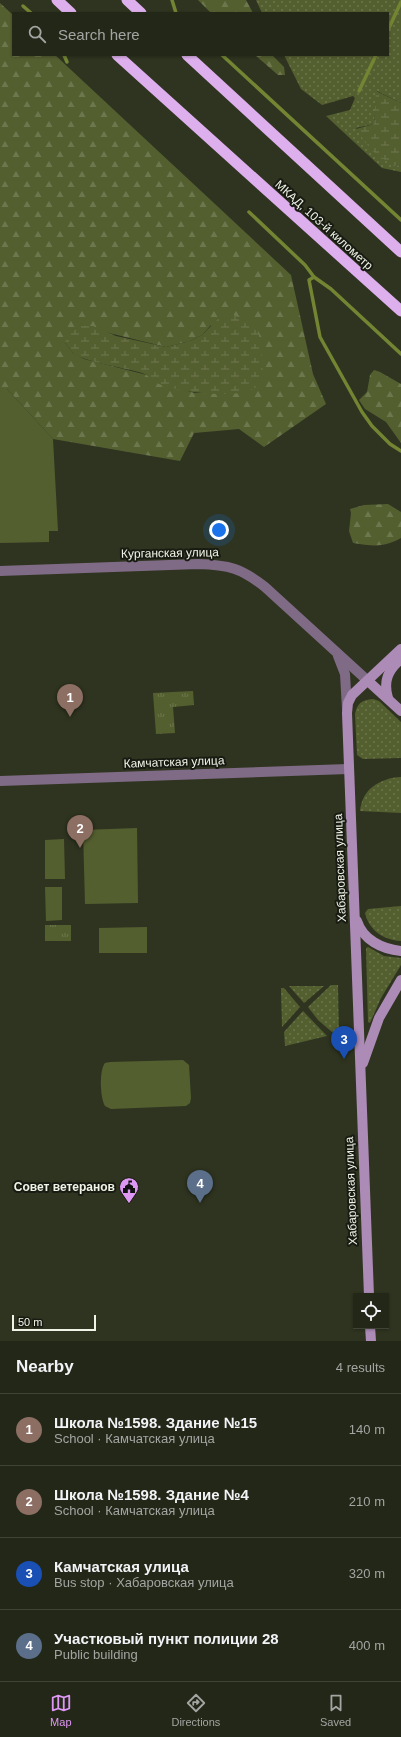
<!DOCTYPE html>
<meta charset="utf-8">
<style>
:root{--surface:#232718;--page:#2f3325;--text:#f1f3f6;--muted:#a3a5a2;--line:#404437;--accent:#de98f3}
body{margin:0;font-family:Helvetica,sans-serif;background:var(--page);color:var(--text)}
.controls{position:absolute;right:12px;bottom:12px;display:grid;overflow:hidden;border-radius:0px;box-shadow:0 1px 3px #0004}
.controls button{width:36px;height:36px;display:grid;place-items:center;padding:0;border:0;border-bottom:1px solid var(--line);background:var(--surface);color:var(--text);font:20px sans-serif}
.scale{position:absolute;left:12px;bottom:10px;width:84px;box-sizing:border-box;padding-left:4px;border:2px solid #f0f4e7;border-top:0;font-size:11px;line-height:14px;white-space:nowrap;color:#f0f4e7;-webkit-text-stroke:3px #181b12;paint-order:stroke}
.you{position:absolute;left:219px;top:530px;width:14px;height:14px;margin:-10px;border:3px solid #fff;border-radius:50%;background:#1a73e8;box-shadow:0 0 0 6px #1a73e833}
.badge{display:grid;place-items:center;width:26px;height:26px;border-radius:50%;background:var(--accent);color:#fff;font-size:13px;font-weight:700}
.pin{position:absolute;translate:-50% -33px;filter:drop-shadow(0 1px 2px #0008)}
.pin::after{content:'';position:absolute;top:21px;width:14px;height:12px;background:inherit;clip-path:polygon(0 0,100% 0,50% 100%)}
.list{margin:0;padding:0;list-style:none}
h2{display:flex;justify-content:space-between;align-items:center;height:52px;margin:0;padding:0 16px;font-size:17px}
h2 small{font-size:13px;font-weight:400;color:var(--muted)}
.list li{display:grid;grid-template-columns:26px 1fr auto;gap:12px;align-items:center;box-sizing:border-box;height:72px;padding:0 16px;border-top:1px solid var(--line)}
.list b{display:block;font-size:15px;white-space:nowrap}
.list p{margin:0;font-size:13px;white-space:nowrap;color:var(--muted)}
.list em{font-size:13px;font-style:normal;color:var(--muted)}
.icon{flex:none;width:22px;height:22px;fill:none;stroke:currentColor;stroke-width:2;stroke-linecap:round;stroke-linejoin:round}
.map{position:relative;flex:none;width:401px;height:1341px;overflow:hidden}
.search{position:absolute;background:var(--surface);box-shadow:0 1px 3px #0004;left:12px;right:12px;top:12px;height:44px;display:flex;align-items:center;gap:10px;box-sizing:border-box;padding:0 14px;border-radius:0px;color:var(--muted);font-size:15px}
.sheet{height:340px;background:var(--surface)}
nav{display:flex;justify-content:space-around;align-items:center;box-sizing:border-box;height:56px;border-top:1px solid var(--line);background:var(--surface);font-size:11px;color:var(--muted)}
nav a{display:grid;justify-items:center;gap:2px}
nav .on{color:var(--accent)}
.map>svg:first-child{display:block}
.grass{fill:url(#grass-dots)}
.forest{fill:url(#forest-firs);fill-rule:evenodd}
.wetland{fill:url(#wetland-marsh)}
.park{fill:url(#park-tufts)}
.garden{fill:#545f30}
.lines{fill:none;stroke-linecap:round;stroke-linejoin:round}
.stream{stroke:#738433;stroke-width:3.5}
.minor{stroke:#806b87;stroke-width:10}
.tertiary{stroke:#806b87;stroke-width:10}
.secondary{stroke:#ad8bb7;stroke-width:10}
.trunk{stroke:#deafed;stroke-width:11}
.labels{text-anchor:middle;stroke-width:4;stroke-linejoin:round;paint-order:stroke}
.street-label{font-size:12px;fill:#f0f4e7;stroke:#181b12}
.poi-label{font-size:12px;font-weight:bold;fill:#f0f4e7;stroke:#181b12;text-anchor:end}
</style>
<div class="map">
<svg width="401" height="1341" viewBox="0 0 401 1341">
<defs>
<pattern id="grass-dots" width="8" height="8" patternUnits="userSpaceOnUse"><rect width="8" height="8" fill="#545f30"/><path d="M2 2h.1M6 6h.1" fill="none" stroke="#6d774e" stroke-width="1.8" stroke-linecap="round"/></pattern>
<pattern id="forest-firs" width="22" height="20" patternUnits="userSpaceOnUse"><rect width="22" height="20" fill="#545f30"/><path d="M5 1l3.5 6h-7zM16 11l3.5 6h-7z" fill="#6d774e"/></pattern>
<pattern id="wetland-marsh" width="20" height="14" patternUnits="userSpaceOnUse"><rect width="20" height="14" fill="#545f30"/><path d="M1 5h8M5 5V1M11 12h8M15 12V8" fill="none" stroke="#6d774e"/></pattern>
<pattern id="park-tufts" width="24" height="20" patternUnits="userSpaceOnUse"><rect width="24" height="20" fill="#545f30"/><path d="M3 7l-1-3M5 7V3M7 7l1-3M15 17l-1-3M17 17v-4M19 17l1-3" fill="none" stroke="#6d774e"/></pattern>
</defs>
<rect width="100%" height="100%" fill="#2f3420"/>
<g class="grass">
<path d="M256 0H401V103L377 91 374 124 356 128 393 166 401 165V172L382 168 326 116 350 110 355 98 353 96 322 105 301 89 284 55H388V13H262Z"/>
<path d="M373 699 379 701 401 722V758L363 759 357 755 355 714C357 703 362 700 373 699Z"/>
<path d="M401 777V813L360 811C362 789 380 778 401 777Z"/>
<path d="M401 906V941C383 940 369 930 365 913L368 909Z"/>
<path d="M368 947 384 956 401 958V965L381 998 370 1023 368 1022 366 948Z"/>
<path d="M331 985H338L339 1038 318 1020 308 1007Z"/>
<path d="M289 986H324L304 1003Z"/>
<path d="M281 988H284L300 1007 282 1027Z"/>
<path d="M303 1011 327 1036 285 1046 284 1032Z"/>
</g>
<g class="forest">
<path d="M198 0H246L253 13H211Z"/>
<path d="M0 3 13 15V55H55L291 275 313 374 326 404 264 447 239 429 194 433 180 461 53 439 7 389H0ZM211 325 207 393H195L158 383 147 375 84 359 73 353 65 343 105 332 166 347 190 341 202 335Z"/>
<path d="M255 55H272L284 67 285 75H278Z"/>
<path d="M374 370 380 372 401 384V443L386 422 365 409 359 400 367 392 370 375Z"/>
<path d="M388 504 401 512V538C383 548 373 546 353 543L349 531 351 513 350 509 364 505Z"/>
</g>
<g class="wetland">
<path d="M376 91 401 103V165L393 166 371 150 356 129 374 124Z"/>
<path d="M233 315C252 322 260 327 261 348 262 360 265 374 259 384 248 402 173 392 157 383 151 380 149 375 142 373 126 368 84 362 73 353 70 350 68 346 65 343L69 331 80 326H93L116 336 166 347 190 341 202 335 220 317Z"/>
</g>
<g class="park">
<path d="M193 691 194 705 173 707 175 733 156 734 153 693Z"/>
<rect x="45" y="925" width="26" height="16"/>
</g>
<g class="garden">
<path d="M0 389H7L53 439 58 531H49V542L0 543Z"/>
<path d="M137 828 138 903 85 904 83 830Z"/>
<path d="M64 839 65 879H45V840Z"/>
<path d="M45 887H62V920L46 921Z"/>
<path d="M147 927V953H99V928Z"/>
<path d="M183 1060 189 1065 191 1098 190 1103 186 1106 111 1109 105 1106C100 1098 99 1070 105 1063L110 1062Z"/>
</g>
<g class="lines">
<g class="stream">
<path d="M172 0 176 13"/>
<path d="M23 6 31 13"/>
<path d="M388 30 401 2"/>
<path d="M64 55 67 62"/>
<path d="M222 55 401 220"/>
<path d="M359 91 376 55"/>
<path d="M249 212 305 265 314 277 331 289 401 354"/>
<path d="M314 277 309 280 320 337 362 412 372 426 390 444 401 451"/>
</g>
<path class="minor" d="M0 781 348 769"/>
<g class="tertiary">
<path d="M0 571 198 564C229 565 241 568 265 587L368 681"/>
<path d="M338 656 345 674 347 709"/>
</g>
<g class="secondary">
<path d="M368 681 401 711"/>
<path d="M388 698C383 681 388 670 401 659"/>
<path d="M357 921C363 940 382 949 401 951"/>
<path d="M363 1063 379 1018 401 980"/>
<path d="M369 1296 347 713 348 703 352 695 401 649"/>
<path d="M370 1326 371 1341"/>
</g>
<g class="trunk">
<path d="M57 0 71 13"/>
<path d="M127 0 141 13"/>
<path d="M117 55 401 311"/>
<path d="M187 55 401 252"/>
</g>
</g>
<defs>
<g id="civic-pin" transform="scale(1)"><path d="M0 17L-7.5 6A9.5 9.5 0 1 1 7.5 6Z" fill="#de98f3" stroke="#181b12"/><path d="M-.6-6.5H3V-4.5H.6V-3L4-1V1h2V6H-6V1h2V-1L-.6-3ZM-1.2 2.5V6h2.4V2.5Z" fill="#111"/></g>
</defs>
<g fill-rule="evenodd">
<use href="#civic-pin" x="129" y="1187"/>
</g>
<g class="labels">
<g class="street-label">
<text transform="translate(324 225) rotate(42)" y="4">МКАД, 103-й километр</text>
<text transform="translate(170 553) rotate(-1)" y="4">Курганская улица</text>
<text transform="translate(174 762) rotate(-2)" y="4">Камчатская улица</text>
<text transform="translate(340 868) rotate(-92)" y="4">Хабаровская улица</text>
<text transform="translate(351 1191) rotate(-92)" y="4">Хабаровская улица</text>
</g>
<g class="poi-label">
<text x="115" y="1191">Совет ветеранов</text>
</g>
</g>
</svg>
<div class="controls">
<button><svg class="icon" aria-label="locate" viewBox="0 0 24 24"><circle cx="12" cy="12" r="6"/><path d="M12 2v4M12 18v4M2 12h4M18 12h4"/></svg></button>
</div>
<div class="scale">50 m</div>
<div class="you"></div>
<div class="pin badge" style="left:70px;top:717px;background:#8d6e63">1</div>
<div class="pin badge" style="left:80px;top:848px;background:#8d6e63">2</div>
<div class="pin badge" style="left:344px;top:1059px;background:#1a4fb4">3</div>
<div class="pin badge" style="left:200px;top:1203px;background:#5c6f8a">4</div>
<div class="search"><svg class="icon" aria-label="search" viewBox="0 0 24 24"><circle cx="10" cy="10" r="6"/><path d="M15 15l6 6"/></svg>Search here</div>
</div>
<section class="sheet">
<h2>Nearby<small>4 results</small></h2>
<ul class="list">
<li><span class="badge" style="background:#8d6e63">1</span><div><b>Школа №1598. Здание №15</b><p>School · Камчатская улица</p></div><em>140 m</em></li>
<li><span class="badge" style="background:#8d6e63">2</span><div><b>Школа №1598. Здание №4</b><p>School · Камчатская улица</p></div><em>210 m</em></li>
<li><span class="badge" style="background:#1a4fb4">3</span><div><b>Камчатская улица</b><p>Bus stop · Хабаровская улица</p></div><em>320 m</em></li>
<li><span class="badge" style="background:#5c6f8a">4</span><div><b>Участковый пункт полиции 28</b><p>Public building</p></div><em>400 m</em></li>
</ul>
</section>
<nav>
<a class="on"><svg class="icon" aria-label="map" viewBox="0 0 24 24"><path d="M3 6l6-2 6 2 6-2v14l-6 2-6-2-6 2zM9 4v14M15 6v14"/></svg>Map</a>
<a><svg class="icon" aria-label="directions" viewBox="0 0 24 24"><path d="M12 3l9 9-9 9-9-9zM9 14v-3h6M13 9l2 2-2 2"/></svg>Directions</a>
<a><svg class="icon" aria-label="saved" viewBox="0 0 24 24"><path d="M7 4h10v16l-5-4-5 4z"/></svg>Saved</a>
</nav>
